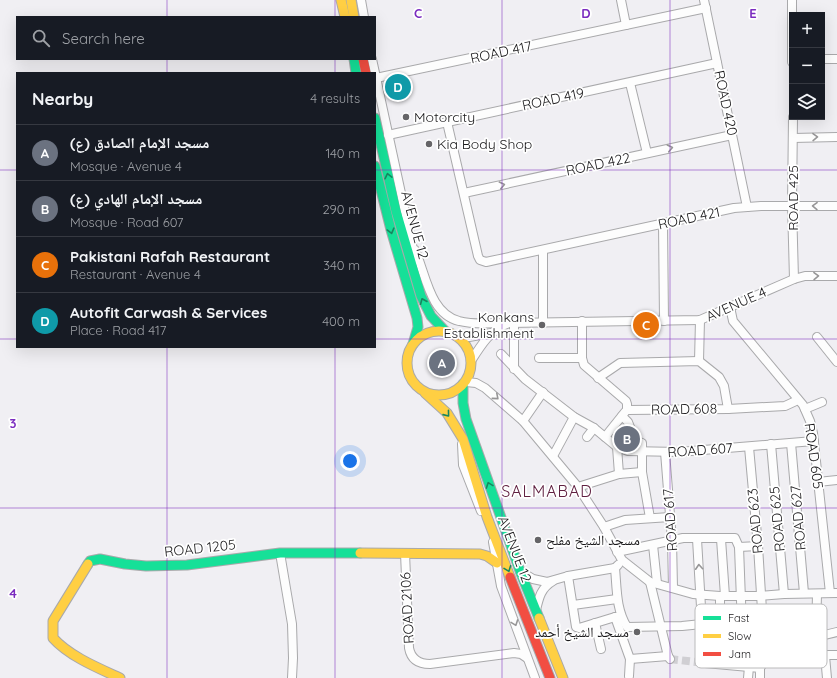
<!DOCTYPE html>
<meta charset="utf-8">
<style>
:root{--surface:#171b24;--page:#242831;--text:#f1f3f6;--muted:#9ea1a6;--line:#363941;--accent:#ea580c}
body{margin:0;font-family:Quicksand,"Noto Naskh Arabic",sans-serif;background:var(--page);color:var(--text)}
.controls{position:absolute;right:12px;top:12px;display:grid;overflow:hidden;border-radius:0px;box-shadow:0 4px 16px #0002}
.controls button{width:36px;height:36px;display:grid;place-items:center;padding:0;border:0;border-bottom:1px solid var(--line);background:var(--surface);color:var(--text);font:20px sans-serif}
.you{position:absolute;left:350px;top:461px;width:14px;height:14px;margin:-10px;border:3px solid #fff;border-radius:50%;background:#1a73e8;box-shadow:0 0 0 6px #1a73e833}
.badge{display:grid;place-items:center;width:26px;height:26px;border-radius:50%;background:var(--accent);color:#fff;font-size:13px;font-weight:700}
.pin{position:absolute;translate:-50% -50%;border:2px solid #fff;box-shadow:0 1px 4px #0006}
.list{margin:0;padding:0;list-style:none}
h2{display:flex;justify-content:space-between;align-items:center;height:52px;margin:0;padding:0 16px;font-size:17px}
h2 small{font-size:13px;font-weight:400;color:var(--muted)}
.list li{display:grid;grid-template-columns:26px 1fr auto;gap:12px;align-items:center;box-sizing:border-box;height:56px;padding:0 16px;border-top:1px solid var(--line)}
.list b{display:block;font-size:15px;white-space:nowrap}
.list p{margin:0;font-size:13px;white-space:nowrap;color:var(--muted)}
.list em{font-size:13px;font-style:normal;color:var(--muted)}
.icon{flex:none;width:22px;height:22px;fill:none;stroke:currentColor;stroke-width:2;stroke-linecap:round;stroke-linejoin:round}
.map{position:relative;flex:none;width:837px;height:678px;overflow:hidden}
.search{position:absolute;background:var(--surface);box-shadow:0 4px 16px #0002;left:16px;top:16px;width:360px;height:44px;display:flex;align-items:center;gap:10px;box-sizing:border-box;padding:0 14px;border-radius:0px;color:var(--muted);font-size:15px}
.panel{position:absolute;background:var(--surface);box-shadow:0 4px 16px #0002;left:16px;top:72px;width:360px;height:276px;border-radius:0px}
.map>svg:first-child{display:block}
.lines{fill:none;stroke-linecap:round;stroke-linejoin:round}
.street-tunnel{stroke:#d0cfd3;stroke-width:8;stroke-dasharray:8 4;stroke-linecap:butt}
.street-casing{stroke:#a9a9ab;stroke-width:10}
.fast-casing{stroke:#a9a9ab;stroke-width:11}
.slow-casing{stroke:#a9a9ab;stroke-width:11}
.jam-casing{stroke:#a9a9ab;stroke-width:11}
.street{stroke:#fdfdfd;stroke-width:8}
.fast{stroke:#16e098;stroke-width:9}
.slow{stroke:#ffcf43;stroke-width:9}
.jam{stroke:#f24e42;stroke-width:9}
.oneway{stroke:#979697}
.oneway2{stroke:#188660}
.grid{fill:none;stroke:#7b2cbf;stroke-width:1;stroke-opacity:0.55}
.poi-dot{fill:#656467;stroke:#fff;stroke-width:1.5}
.labels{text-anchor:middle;stroke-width:3.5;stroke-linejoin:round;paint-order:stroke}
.street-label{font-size:14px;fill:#1a191b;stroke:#fff}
.poi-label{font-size:14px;fill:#1a191b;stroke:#fff;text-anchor:start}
.quarter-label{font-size:16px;letter-spacing:1px;fill:#602041;stroke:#fff}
.key{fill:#fff;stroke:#bababb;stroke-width:1}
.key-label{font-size:11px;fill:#1a191b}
.grid-label{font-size:13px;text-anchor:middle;font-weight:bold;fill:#7b2cbf;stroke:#fff;stroke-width:3.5;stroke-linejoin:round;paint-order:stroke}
</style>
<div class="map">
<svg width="837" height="678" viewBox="0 0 837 678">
<rect width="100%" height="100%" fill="#f0eff3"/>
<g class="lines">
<path class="street-tunnel" d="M670 659 705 663"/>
<g class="street-casing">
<g id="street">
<path d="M361 0 364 17"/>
<path d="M621 0 626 25"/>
<path d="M704 0 747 207"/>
<path d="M792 0V62"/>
<path d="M372 59 412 244 414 260"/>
<path d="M822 59H837"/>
<path d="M376 78 706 8"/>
<path d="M630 83 647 153"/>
<path d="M793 117 792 205 794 279"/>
<path d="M447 122 478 256 480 260 486 262 734 208 761 206H837"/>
<path d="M388 135 717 63"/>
<path d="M793 138 837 137"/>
<path d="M464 193 732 135"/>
<path d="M663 223 664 321"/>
<path d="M415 250C426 275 430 314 459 321 474 325 491 323 506 323"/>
<path d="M543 250V321"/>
<path d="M730 307 733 321 803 405 810 421 813 433 830 593"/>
<path d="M582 321V358L584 365 626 401 627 404V410"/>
<path d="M514 322V369"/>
<path d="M457 337H469L492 333"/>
<path d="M817 337 837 362"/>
<path d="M501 354 525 379 574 417 594 428 617 447 628 451 679 452 814 441"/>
<path d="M539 358H582"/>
<path d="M471 361C481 345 491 329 509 323L700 320 794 279 805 276H837"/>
<path d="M699 361 700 320"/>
<path d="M598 378 620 363 699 361 719 377 724 386 728 409"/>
<path d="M466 382 476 383 485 388 523 421 578 487 604 527 622 560 650 582 693 594 720 596H760L784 594 837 593"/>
<path d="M805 409 822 402"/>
<path d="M627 410 728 409 785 406 798 400"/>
<path d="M622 416 628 422 635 440 642 443V472L650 518"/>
<path d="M523 421 543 392"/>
<path d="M587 437 594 428"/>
<path d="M605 437 625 412"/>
<path d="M791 443 804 593"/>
<path d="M462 444 463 465 481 511"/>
<path d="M771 444 784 594"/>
<path d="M617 447 619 474"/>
<path d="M749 447 758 546 763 626"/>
<path d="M665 452 672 540 673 588"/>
<path d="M553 456 574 417"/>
<path d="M818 482 837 480"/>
<path d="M578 487 619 474 642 472"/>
<path d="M604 527 625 520 670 517"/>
<path d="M697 539 702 624"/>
<path d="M721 539 725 596"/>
<path d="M493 542 501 586 535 678"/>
<path d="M653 545 657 583"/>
<path d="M739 547 758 546"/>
<path d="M617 552 683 538H735L739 547 742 627"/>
<path d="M280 553 292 624 293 658 292 678"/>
<path d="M405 553 409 648C411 659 418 664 430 664L514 653 521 654 527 658"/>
<path d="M615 568C617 590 616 609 627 627L682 626 702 624C713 632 769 623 789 629 804 634 808 647 819 655H837"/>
<path d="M520 571 533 579 547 582 568 576 615 568 618 565"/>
<path d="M568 576 576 627 579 628 615 617H621"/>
<path d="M650 582 668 656 670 659"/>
<path d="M573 605 617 599"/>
<path d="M536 610C539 597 541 588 553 581"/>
<path d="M615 617 630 659 629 676"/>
<path d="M595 623 601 649"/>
<path d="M816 636 817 594"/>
<path d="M812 638 837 632"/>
<path d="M825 656 827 678"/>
<path d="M630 659 668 656"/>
<path d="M705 663 760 668V678"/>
<path d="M720 664V596"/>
<path d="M760 668 767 657 769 626"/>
<path d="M748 678 749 667"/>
</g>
</g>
<g class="fast-casing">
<g id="fast">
<path d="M354 59 356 73"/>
<path d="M375 118 396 211 421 296 431 316 446 332"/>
<path d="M375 166 391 230 417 318 418 327 413 344"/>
<path d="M463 384V403L466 419 520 571 539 618"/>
<path d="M88 564 90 561 100 559 125 564 146 566 187 565 280 553H360"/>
</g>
</g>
<g class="slow-casing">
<g id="slow">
<path d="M341 0 345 17"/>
<path d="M351 0 354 17"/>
<circle cx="439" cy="363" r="32"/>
<path d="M425 393 447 413 463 439 487 517 510 577"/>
<path d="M360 553 480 554 487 556 497 563"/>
<path d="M88 564 53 621V638C69 656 98 668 120 678"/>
<path d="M539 618 563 678"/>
</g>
</g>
<g class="jam-casing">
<g id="jam">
<path d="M363 59 366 73"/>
<path d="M510 577 550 678"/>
</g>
</g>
<use href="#street" class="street"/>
<use href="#fast" class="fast"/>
<use href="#slow" class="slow"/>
<use href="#jam" class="jam"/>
</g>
<defs><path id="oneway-chevron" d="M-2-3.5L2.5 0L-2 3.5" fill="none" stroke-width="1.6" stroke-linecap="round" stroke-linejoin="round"/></defs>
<g class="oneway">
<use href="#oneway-chevron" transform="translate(815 137) rotate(-1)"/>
<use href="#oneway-chevron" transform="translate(670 148) rotate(-12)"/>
<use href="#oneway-chevron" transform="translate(502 185) rotate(-12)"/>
<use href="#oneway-chevron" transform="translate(815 206) rotate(-179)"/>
<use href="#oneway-chevron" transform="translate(816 276) rotate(-1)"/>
<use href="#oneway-chevron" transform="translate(496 397) rotate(41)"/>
<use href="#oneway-chevron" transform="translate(699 567) rotate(-94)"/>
<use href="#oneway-chevron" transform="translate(515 623) rotate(70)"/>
</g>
<g class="oneway2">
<use href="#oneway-chevron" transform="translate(388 176) rotate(-103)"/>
<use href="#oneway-chevron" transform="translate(391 231) rotate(75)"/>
<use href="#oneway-chevron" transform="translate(423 301) rotate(-113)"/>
<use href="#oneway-chevron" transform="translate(447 414) rotate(51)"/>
<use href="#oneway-chevron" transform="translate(489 485) rotate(-110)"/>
<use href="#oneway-chevron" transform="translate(508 569) rotate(69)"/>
</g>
<path class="grid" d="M167 0V17M335 0V17M502 0V678M670 0V678M167 59V73M335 59V73M0 170H17M375 170H837M0 339H17M375 339H837M167 347V678M335 347V678M0 508H837"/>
<g class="poi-dot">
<circle cx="406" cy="117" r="4"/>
<circle cx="429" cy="144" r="4"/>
<circle cx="542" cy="325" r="4"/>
<circle cx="538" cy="540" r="4"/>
<circle cx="637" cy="632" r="4"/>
</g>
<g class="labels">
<g class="street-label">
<text transform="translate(501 52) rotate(-12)" y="5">ROAD 417</text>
<text transform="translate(553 99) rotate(-12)" y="5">ROAD 419</text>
<text transform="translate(726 103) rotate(78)" y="5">ROAD 420</text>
<text transform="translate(598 164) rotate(-12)" y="5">ROAD 422</text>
<text transform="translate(793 198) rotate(-90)" y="5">ROAD 425</text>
<text transform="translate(689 218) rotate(-12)" y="5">ROAD 421</text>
<text transform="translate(415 225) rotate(75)" y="5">AVENUE 12</text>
<text transform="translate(736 304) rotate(-24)" y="5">AVENUE 4</text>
<text transform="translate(684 409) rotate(-1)" y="5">ROAD 608</text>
<text transform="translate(700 450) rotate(-4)" y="5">ROAD 607</text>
<text transform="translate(814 456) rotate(82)" y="5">ROAD 605</text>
<text transform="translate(798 518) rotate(-95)" y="5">ROAD 627</text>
<text transform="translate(777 519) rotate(-95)" y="5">ROAD 625</text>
<text transform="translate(670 520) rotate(-94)" y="5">ROAD 617</text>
<text transform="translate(755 521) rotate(-95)" y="5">ROAD 623</text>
<text transform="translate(200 548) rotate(-6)" y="5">ROAD 1205</text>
<text transform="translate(515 549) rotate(69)" y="5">AVENUE 12</text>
<text transform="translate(407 608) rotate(-93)" y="5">ROAD 2106</text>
</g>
<g class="poi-label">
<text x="414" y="122">Motorcity</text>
<text x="437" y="149">Kia Body Shop</text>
<text x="534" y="322" text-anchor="end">Konkans<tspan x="534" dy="16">Establishment</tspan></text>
<text x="546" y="545">مسجد الشيخ مفلح</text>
<text x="629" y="637" text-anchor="end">مسجد الشيخ أحمد</text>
</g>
<g class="quarter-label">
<text x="547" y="497">SALMABAD</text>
</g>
</g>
<rect x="695" y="604" width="132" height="64" rx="6" class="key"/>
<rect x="703" y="616" width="18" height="4" fill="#16e098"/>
<rect x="703" y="634" width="18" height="4" fill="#ffcf43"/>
<rect x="703" y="652" width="18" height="4" fill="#f24e42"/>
<g class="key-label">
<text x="728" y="622">Fast</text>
<text x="728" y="640">Slow</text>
<text x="728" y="658">Jam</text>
</g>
<g class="grid-label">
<text x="418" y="18">C</text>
<text x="586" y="18">D</text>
<text x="753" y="18">E</text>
<text x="13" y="428">3</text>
<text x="13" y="598">4</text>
</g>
</svg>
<div class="controls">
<button>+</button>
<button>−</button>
<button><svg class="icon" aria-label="layers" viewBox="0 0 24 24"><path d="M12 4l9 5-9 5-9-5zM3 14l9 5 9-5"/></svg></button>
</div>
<div class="you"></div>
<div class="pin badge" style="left:442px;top:363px;background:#6b7280">A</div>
<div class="pin badge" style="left:627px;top:439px;background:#6b7280">B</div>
<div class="pin badge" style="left:646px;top:325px;background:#e8710a">C</div>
<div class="pin badge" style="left:398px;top:87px;background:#0f9aa8">D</div>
<div class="search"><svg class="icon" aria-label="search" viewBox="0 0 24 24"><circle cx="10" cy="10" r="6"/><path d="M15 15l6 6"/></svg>Search here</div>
<section class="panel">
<h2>Nearby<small>4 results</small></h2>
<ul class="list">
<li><span class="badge" style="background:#6b7280">A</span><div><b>مسجد الإمام الصادق (ع)</b><p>Mosque · Avenue 4</p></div><em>140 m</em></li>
<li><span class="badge" style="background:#6b7280">B</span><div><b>مسجد الإمام الهادي (ع)</b><p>Mosque · Road 607</p></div><em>290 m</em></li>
<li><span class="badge" style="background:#e8710a">C</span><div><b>Pakistani Rafah Restaurant</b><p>Restaurant · Avenue 4</p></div><em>340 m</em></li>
<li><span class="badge" style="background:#0f9aa8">D</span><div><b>Autofit Carwash &amp; Services</b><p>Place · Road 417</p></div><em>400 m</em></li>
</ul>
</section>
</div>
